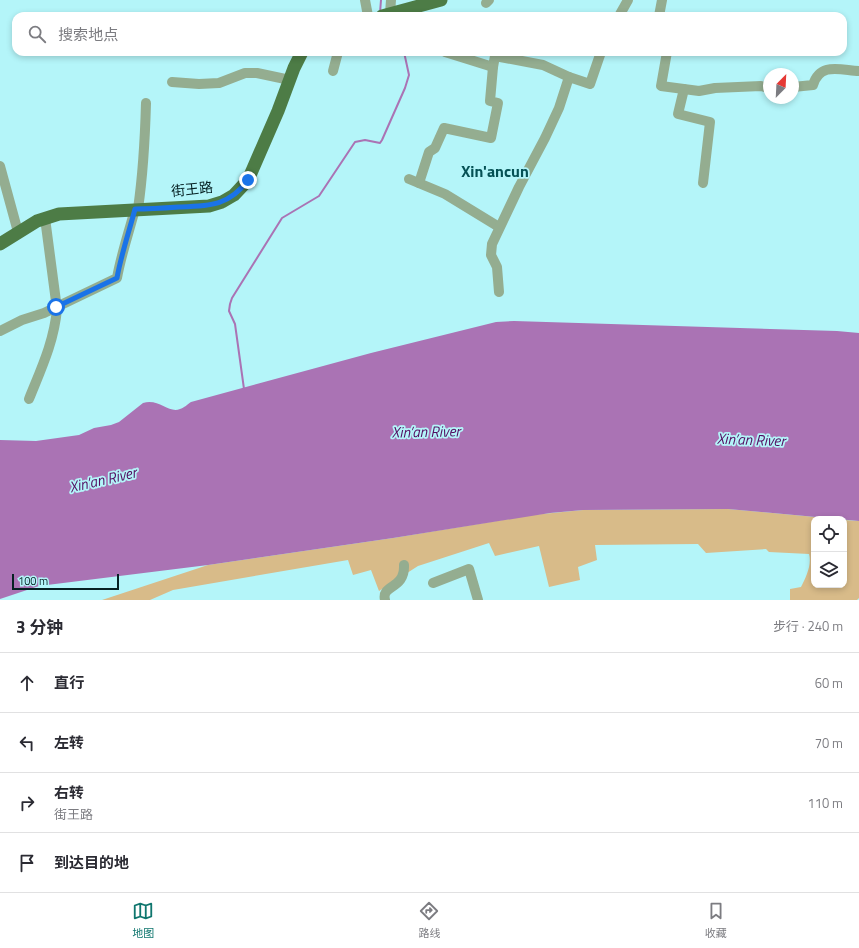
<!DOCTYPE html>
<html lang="zh">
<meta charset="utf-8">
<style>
:root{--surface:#fff;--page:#f7f7f7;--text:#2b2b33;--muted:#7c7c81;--line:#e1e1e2;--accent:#0f766e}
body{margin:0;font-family:"Titillium Web","Noto Sans SC",sans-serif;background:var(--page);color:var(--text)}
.controls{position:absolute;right:12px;bottom:12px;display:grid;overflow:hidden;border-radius:8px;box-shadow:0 2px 6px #0003}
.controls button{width:36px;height:36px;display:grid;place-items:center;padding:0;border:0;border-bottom:1px solid var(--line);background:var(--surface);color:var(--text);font:20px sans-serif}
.compass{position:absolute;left:763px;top:68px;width:36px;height:36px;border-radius:50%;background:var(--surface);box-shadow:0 2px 6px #0003;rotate:24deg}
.scale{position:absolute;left:12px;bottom:10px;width:107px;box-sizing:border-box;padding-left:4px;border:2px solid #062123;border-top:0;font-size:11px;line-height:14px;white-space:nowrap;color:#062123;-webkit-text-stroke:3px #b4f5f9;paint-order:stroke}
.stop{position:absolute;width:12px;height:12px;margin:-9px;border:3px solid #1a73e8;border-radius:50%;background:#fff}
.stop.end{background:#1a73e8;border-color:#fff;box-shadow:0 1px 4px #0008}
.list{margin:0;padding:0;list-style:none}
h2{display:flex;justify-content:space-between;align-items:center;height:52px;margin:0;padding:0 16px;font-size:17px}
h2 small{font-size:13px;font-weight:400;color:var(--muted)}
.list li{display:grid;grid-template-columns:26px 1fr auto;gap:12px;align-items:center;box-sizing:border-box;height:60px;padding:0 16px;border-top:1px solid var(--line)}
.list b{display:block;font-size:15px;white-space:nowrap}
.list p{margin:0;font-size:13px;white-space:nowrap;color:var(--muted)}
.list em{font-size:13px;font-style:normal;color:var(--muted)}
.icon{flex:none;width:22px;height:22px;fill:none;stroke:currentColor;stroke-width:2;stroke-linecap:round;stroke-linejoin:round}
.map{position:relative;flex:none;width:859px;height:600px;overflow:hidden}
.search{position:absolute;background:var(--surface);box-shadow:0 2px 6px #0003;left:12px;right:12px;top:12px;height:44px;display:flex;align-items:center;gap:10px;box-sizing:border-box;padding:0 14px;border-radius:12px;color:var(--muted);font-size:15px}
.sheet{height:292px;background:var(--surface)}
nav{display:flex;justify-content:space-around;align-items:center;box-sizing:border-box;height:56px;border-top:1px solid var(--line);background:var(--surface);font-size:11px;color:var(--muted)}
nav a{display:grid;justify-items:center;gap:2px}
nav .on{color:var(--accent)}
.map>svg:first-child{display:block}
.green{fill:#d8bb89}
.water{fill:#aa73b4}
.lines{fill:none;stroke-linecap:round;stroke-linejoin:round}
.stream{stroke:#aa73b4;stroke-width:2}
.minor{stroke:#94ad90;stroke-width:10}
.major{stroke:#4d7c46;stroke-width:13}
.route{stroke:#1a73e8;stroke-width:5}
.labels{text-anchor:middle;stroke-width:3.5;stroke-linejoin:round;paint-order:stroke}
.street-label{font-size:14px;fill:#062123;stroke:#b4f5f9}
.water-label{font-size:15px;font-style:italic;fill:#530d60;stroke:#b4f5f9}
.quarter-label{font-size:16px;font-weight:bold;fill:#055155;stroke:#b4f5f9}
</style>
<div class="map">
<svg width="859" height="600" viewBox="0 0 859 600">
<rect width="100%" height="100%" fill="#b4f5f9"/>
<path class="green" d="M728 509 837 519H814V585H844V520L859 521V598L857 600H790V589L801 587C806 577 812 565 809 554L769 552 766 549 706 553 698 544 595 545 597 560 578 567 580 580 549 587 539 546 495 556 489 543 418 566 379 591 371 570 353 575 348 560 173 590 150 600H102L208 565 393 538 532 515 583 510Z"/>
<path class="water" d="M514 321 837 331 859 333V521L728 509 583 510 550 513 393 538 208 565 39 586 0 599V440L36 441 79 435 94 428 111 425 119 422 143 403C159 398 169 414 180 409 184 408 188 404 191 402L371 353 496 322Z"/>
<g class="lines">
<g class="stream">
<path d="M380 13 381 0"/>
<path d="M244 389 235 324 229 311 230 304 232 298 282 218 319 196 355 142 365 140 380 143 382 140 405 88 409 75 404 52"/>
</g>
<g class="minor">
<path d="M365 0 368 16"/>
<path d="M486 3 489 0"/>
<path d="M390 14 391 0"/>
<path d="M619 16 628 0"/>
<path d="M659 16 662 0"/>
<path d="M445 52 493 67 495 56 543 65 569 77"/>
<path d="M667 52 661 86 699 91 715 88 761 86 769 88"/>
<path d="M333 71 338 52"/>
<path d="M172 82 199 84 219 83 245 73H257L290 80"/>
<path d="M793 87 813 85C820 62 840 70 859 71"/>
<path d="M684 89 678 114 710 122 703 183"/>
<path d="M0 166 18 232"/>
<path d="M409 179 445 194 499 227"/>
<path d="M419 183 429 152 435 148 444 128 491 138 498 103 490 101 493 67"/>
<path d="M138 209C143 174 145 139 146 103"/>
<path d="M499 292 497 267 491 255 492 244 519 187 545 138 559 108 569 77 590 84 601 52"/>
<path d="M0 331 22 320 44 313 117 278C121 255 129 232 135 209"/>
<path d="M29 399C41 369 54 342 57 309L45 218"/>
<path d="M433 583 469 569 478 600"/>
<path d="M385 600C381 584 405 590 404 565"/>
</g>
<g class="major">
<path d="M382 16 441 0"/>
<path d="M0 244 37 221 59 214 209 206 222 202 234 195 248 180 278 111 294 68 302 52"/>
</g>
</g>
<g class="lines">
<path class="route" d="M56 307 117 278C121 255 129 232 135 209 150 209 165 208 179 207 210 206 229 206 248 180"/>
</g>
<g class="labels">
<g class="street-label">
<text transform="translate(192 189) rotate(-6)" y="5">街王路</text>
</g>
<g class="water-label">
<text transform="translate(426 432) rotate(-1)" y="5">Xin’an River</text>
<text transform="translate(751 440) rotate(2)" y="5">Xin’an River</text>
<text transform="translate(103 480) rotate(-13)" y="5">Xin’an River</text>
</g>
<g class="quarter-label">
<text x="495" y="177">Xin'ancun</text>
</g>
</g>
</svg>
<div class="controls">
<button><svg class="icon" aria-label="locate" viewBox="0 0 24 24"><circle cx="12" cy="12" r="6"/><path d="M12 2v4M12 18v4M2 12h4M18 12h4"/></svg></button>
<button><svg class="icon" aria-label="layers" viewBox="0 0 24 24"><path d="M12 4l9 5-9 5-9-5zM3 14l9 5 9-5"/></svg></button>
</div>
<svg class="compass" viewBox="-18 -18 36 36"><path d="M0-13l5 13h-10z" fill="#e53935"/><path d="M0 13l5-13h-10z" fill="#7c7c81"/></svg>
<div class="scale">100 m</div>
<div class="stop" style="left:56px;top:307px"></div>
<div class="stop end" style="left:248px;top:180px"></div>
<div class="search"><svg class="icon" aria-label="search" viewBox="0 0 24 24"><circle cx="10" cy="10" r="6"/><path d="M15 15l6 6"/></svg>搜索地点</div>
</div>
<section class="sheet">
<h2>3 分钟<small>步行 · 240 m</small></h2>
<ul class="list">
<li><svg class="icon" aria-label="ahead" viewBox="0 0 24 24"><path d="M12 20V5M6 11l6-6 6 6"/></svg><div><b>直行</b></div><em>60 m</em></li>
<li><svg class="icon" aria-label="left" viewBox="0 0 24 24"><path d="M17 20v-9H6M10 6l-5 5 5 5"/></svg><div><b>左转</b></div><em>70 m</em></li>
<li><svg class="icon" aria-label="right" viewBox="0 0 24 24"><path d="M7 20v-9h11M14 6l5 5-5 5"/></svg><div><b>右转</b><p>街王路</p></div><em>110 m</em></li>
<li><svg class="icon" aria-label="arrive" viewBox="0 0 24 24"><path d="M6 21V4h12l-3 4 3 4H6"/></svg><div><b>到达目的地</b></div></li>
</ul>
</section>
<nav>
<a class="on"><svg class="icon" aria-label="map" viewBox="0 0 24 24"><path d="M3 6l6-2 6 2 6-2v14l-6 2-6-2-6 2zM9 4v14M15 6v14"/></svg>地图</a>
<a><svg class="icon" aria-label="directions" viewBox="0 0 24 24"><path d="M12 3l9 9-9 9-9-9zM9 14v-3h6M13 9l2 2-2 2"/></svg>路线</a>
<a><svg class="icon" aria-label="saved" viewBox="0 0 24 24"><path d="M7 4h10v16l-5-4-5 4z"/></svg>收藏</a>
</nav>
